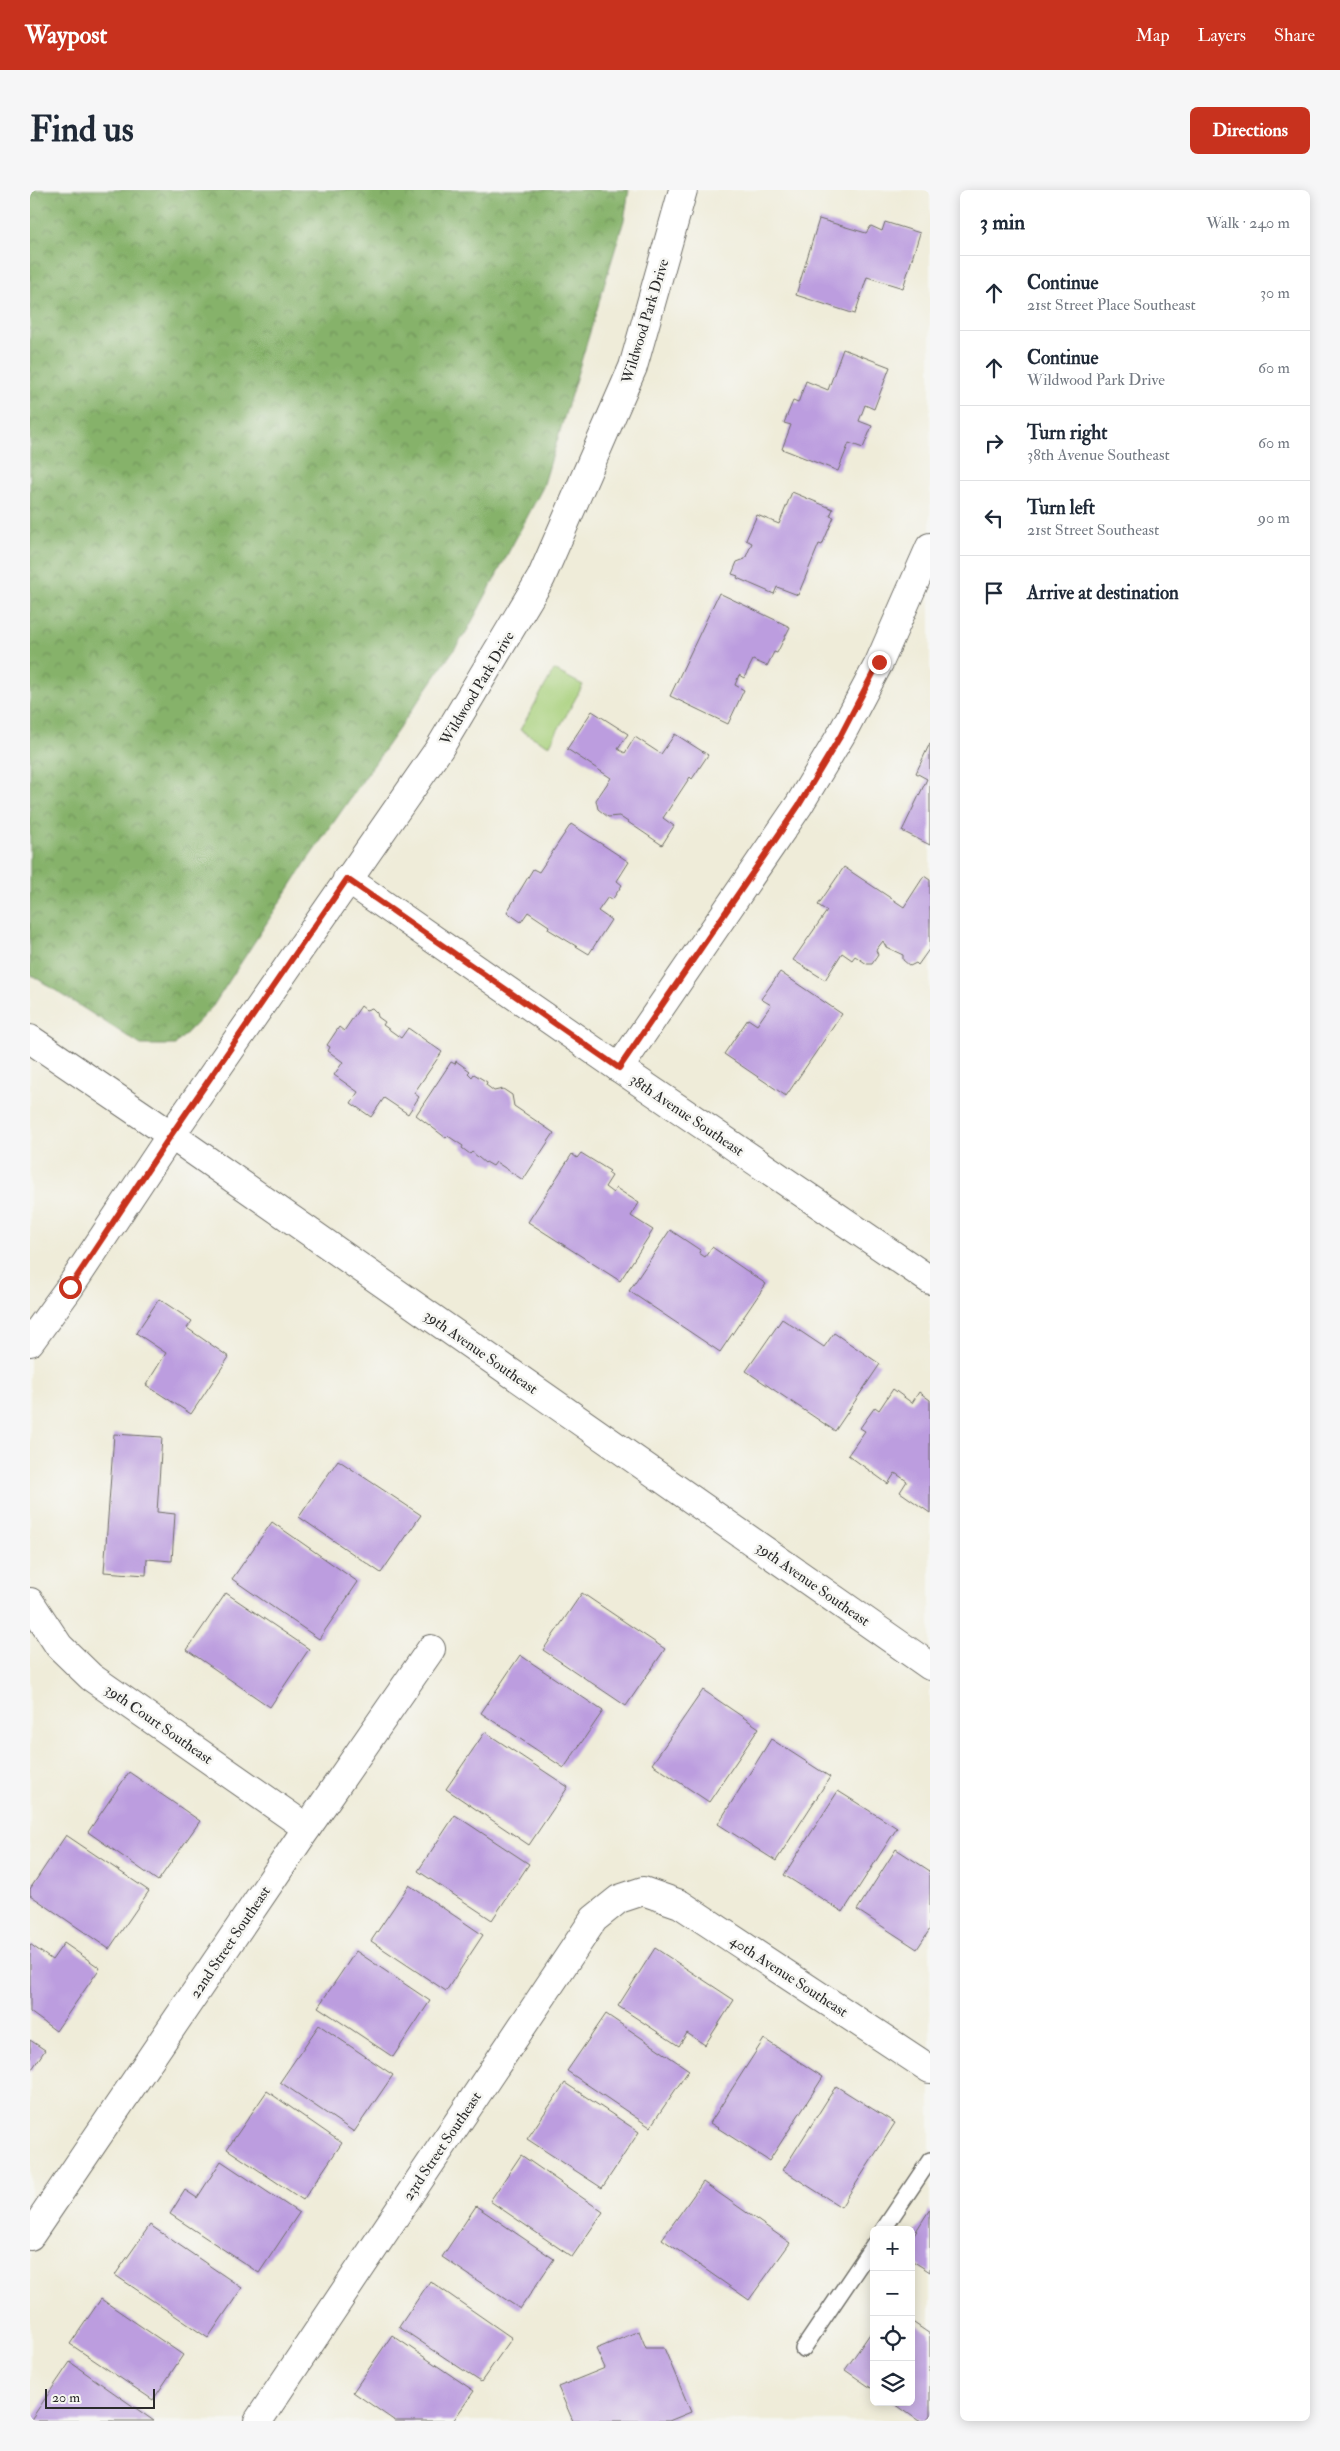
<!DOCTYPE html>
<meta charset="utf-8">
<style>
:root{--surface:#fff;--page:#f6f6f7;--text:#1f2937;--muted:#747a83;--line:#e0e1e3;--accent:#c8321e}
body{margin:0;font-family:"IM FELL Double Pica",serif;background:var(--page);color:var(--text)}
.controls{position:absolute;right:15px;bottom:15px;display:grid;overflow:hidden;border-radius:8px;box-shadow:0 2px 12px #0003}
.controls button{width:45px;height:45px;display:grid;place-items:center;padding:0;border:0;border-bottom:1px solid var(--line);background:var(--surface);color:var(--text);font:25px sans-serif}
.scale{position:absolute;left:15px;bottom:12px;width:110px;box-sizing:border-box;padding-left:5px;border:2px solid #2b2b2b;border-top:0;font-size:14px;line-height:18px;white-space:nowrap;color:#2b2b2b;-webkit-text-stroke:4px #f6f6f2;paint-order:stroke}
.stop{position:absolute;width:15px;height:15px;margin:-11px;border:4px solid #c8321e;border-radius:50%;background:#fff}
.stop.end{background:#c8321e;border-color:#fff;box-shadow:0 1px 5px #0008}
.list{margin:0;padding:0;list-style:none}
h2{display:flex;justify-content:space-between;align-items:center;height:65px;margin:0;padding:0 20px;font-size:21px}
h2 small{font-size:16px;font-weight:400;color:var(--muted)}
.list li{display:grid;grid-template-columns:32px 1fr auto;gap:15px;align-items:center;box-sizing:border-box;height:75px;padding:0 20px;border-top:1px solid var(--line)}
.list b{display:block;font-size:19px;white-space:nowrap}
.list p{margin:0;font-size:16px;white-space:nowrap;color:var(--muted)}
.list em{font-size:16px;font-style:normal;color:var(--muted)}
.icon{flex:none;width:28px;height:28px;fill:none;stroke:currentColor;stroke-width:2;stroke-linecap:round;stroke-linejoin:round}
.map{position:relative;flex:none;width:900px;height:2231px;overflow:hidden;border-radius:8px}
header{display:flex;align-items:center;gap:30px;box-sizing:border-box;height:70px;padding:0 25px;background:var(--accent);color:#fff}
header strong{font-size:24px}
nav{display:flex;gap:28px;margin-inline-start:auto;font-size:18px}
.intro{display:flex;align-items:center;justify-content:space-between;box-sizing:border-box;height:120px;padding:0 30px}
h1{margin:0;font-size:35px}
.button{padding:12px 22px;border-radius:8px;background:var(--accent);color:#fff;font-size:18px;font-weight:700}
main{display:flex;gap:30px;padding:0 30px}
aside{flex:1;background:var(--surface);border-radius:8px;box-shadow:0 2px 12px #0003}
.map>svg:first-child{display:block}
.green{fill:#a8d07b;stroke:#6a7e53}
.forest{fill:url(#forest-crowns);stroke:#586e4b}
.building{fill:#bc9ddf}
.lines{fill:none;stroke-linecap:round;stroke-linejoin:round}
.lane-casing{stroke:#706f68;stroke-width:18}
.street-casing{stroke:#706f68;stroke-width:30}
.secondary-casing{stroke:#706f68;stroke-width:30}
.lane{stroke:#fff;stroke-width:15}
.street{stroke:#fff;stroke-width:28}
.secondary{stroke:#fff;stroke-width:28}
.route{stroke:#c8321e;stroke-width:6}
.labels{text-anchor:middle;stroke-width:5;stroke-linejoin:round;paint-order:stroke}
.street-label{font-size:15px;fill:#2b2b2b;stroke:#f6f6f2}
</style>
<header>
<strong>Waypost</strong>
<nav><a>Map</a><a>Layers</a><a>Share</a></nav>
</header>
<div class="intro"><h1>Find us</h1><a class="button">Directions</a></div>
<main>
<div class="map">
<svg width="900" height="2231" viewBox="0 0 900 2231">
<defs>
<pattern id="forest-crowns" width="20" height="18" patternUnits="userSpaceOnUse" patternTransform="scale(1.25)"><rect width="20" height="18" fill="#86b26b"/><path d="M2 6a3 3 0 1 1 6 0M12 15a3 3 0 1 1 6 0" fill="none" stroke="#6e9158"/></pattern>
</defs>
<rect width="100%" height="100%" fill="#f6f6f2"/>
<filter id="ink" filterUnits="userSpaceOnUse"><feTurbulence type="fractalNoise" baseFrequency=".02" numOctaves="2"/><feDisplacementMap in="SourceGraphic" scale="10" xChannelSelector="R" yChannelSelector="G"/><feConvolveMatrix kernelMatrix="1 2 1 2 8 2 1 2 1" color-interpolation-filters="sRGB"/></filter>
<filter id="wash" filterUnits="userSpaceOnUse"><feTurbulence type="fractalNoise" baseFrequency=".0096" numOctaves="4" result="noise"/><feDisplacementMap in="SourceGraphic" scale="20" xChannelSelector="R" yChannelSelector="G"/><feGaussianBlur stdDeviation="1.12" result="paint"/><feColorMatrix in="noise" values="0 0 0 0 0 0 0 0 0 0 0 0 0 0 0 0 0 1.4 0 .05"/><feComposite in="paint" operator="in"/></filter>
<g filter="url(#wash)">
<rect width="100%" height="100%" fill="#efecd9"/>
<path class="green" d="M524 480 553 495 519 556 490 540Z"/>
<path class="forest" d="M0 0H599L594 30 513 297 437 441 276 672 183 816 145 855H111L0 784Z"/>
<g id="blocks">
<g class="building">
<path d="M789 29 836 43 841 36 852 41 855 32 890 43 873 98 837 87 825 124 766 105Z"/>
<path d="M813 159 860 177 844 219 835 215 829 231 842 236 833 258 819 253 808 281 752 259 761 235 754 233 763 211 768 213 776 191 798 200Z"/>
<path d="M762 302 803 319 800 326 804 327 792 355 789 354 768 405 747 397 744 404 707 388 708 386 702 384 707 372 715 369 722 353 716 350 727 325 749 334Z"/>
<path d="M689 403 760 437 747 463 744 462 737 476 723 470 714 488 709 485 705 495 714 500 698 534 640 506Z"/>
<path d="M562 521 598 544 588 559 595 563 605 547 631 564 645 544 678 565 662 589 660 587 633 628 644 636 632 655 589 626 578 627 568 619 566 610 581 588 537 559Z"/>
<path d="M900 553V655L872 641 897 589 886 583Z"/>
<path d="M541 634 599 672 587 691 592 695 582 710 578 707 568 721 581 730 559 764 518 739 519 736 498 722 491 732 477 722 503 679 509 682Z"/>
<path d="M814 677 874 717 894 686 900 690V758L888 775 886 773 880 776 873 770V765L856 757 853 751 846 760 848 765 842 774H837L825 766 822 770 812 763 795 790 763 770 797 721 788 715Z"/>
<path d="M750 782 812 824 756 906 694 864 718 829 727 835 741 815 731 809Z"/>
<path d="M331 816 336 820 342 818 347 823 348 827 355 832 353 835 371 848 378 838 412 862 384 903 389 907 378 924 354 908 341 927 321 913 328 902 304 885 313 872 298 861 300 857 297 855 309 837 314 841Z"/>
<path d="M426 871 440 881 438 883 442 887 444 884 457 892 456 895 464 901 473 899 482 905 484 916 524 943 493 990 466 972 463 976 456 972 455 973 442 962 440 964 432 958 433 956 418 946 416 948 386 925 421 872 425 874Z"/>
<path d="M551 963 580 981 578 983 582 986 575 997 583 1003 586 998 609 1013 601 1026 623 1040 590 1091 498 1032 542 964 547 968Z"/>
<path d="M640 1040 670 1060 669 1063 675 1067 682 1057 736 1094 690 1162 599 1101Z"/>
<path d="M129 1109 162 1131 157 1138 199 1167 161 1224 116 1195 136 1163 106 1143Z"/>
<path d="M752 1129 794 1157 804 1143 850 1174 805 1241 716 1181Z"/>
<path d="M863 1199 882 1213 889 1202 900 1210V1323L870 1302 877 1291 865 1283 858 1294 818 1265 835 1241 830 1238 845 1217 849 1220Z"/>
<path d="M84 1244 132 1247 127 1322 145 1324 142 1371 117 1369 116 1385 74 1382Z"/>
<path d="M308 1270 391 1325 351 1383 269 1327Z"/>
<path d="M242 1332 328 1392 289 1449 202 1389Z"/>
<path d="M196 1403 279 1459 240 1517 157 1460Z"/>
<path d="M552 1403 635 1459 596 1516 513 1460Z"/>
<path d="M490 1465 573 1521 534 1578 451 1523Z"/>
<path d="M673 1500 729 1538 679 1612 622 1574Z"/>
<path d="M455 1542 538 1597 499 1655 416 1599Z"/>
<path d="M741 1549 800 1587 746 1671 688 1634Z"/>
<path d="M99 1582 170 1631 128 1691 58 1642Z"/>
<path d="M808 1601 867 1638 813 1722 754 1685Z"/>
<path d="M425 1625 499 1674 462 1730 388 1681Z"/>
<path d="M36 1645 119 1701 79 1759 0 1705V1699Z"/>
<path d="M866 1659 900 1681V1739L887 1759 827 1720Z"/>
<path d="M379 1695 453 1745 416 1801 341 1751Z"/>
<path d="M34 1753 70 1778 26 1841 0 1822V1754L22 1770Z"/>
<path d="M625 1758 704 1810 675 1855 657 1843 649 1856 588 1816Z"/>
<path d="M326 1761 400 1811 363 1867 288 1817Z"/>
<path d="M576 1824 659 1880 620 1937 537 1881Z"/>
<path d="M289 1835 363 1885 324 1942 250 1892Z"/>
<path d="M734 1849 793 1887 739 1971 680 1933Z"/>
<path d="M0 1850 15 1860 0 1882Z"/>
<path d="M535 1893 609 1942 572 1998 497 1949Z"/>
<path d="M806 1896 865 1933 811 2017 753 1980Z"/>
<path d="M237 1901 312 1953 273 2010 197 1959Z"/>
<path d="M491 1965 573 2022 542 2067 460 2011Z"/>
<path d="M191 1971 269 2023 229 2083 140 2024 155 2000 167 2008Z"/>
<path d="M673 1992 760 2053 719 2110 632 2049Z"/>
<path d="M446 2016 524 2069 490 2119 412 2067Z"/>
<path d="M900 2019V2082L881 2070V2049Z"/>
<path d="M120 2035 212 2098 178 2148 85 2085Z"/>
<path d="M400 2091 482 2148 451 2192 369 2137Z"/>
<path d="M71 2109 153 2165 123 2210 40 2154Z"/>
<path d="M881 2131 900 2144V2225L896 2231H889L862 2212H881Z"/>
<path d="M844 2138V2200L815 2180Z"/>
<path d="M609 2141 616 2158H634L661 2222 639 2231H543L528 2197 575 2178 566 2159Z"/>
<path d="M362 2145 444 2201 423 2231H365L323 2202Z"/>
<path d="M40 2172 124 2231H0Z"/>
</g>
</g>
</g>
<g filter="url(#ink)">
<use href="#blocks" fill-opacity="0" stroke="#706f68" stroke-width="1"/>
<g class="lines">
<g class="lane-casing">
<g id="lane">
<path d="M853 2040 900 1970"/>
<path d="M773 2159 844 2054"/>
</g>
</g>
<g class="street-casing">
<g id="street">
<path d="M317 689 589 878 900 1090"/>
<path d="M589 878 769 615 811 545 849 473 900 357"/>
<path d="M0 1152 40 1097 141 945"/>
<path d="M0 1412 29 1456 61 1487 277 1638"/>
<path d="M0 2046 277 1638 401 1459"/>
<path d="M228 2231 564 1729 589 1709 613 1701 650 1714 900 1879"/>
</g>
</g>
<g class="secondary-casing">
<g id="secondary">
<path d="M0 849 141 945 900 1476"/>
<path d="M141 945 409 559 511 388 603 177 653 0"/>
</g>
</g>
<use href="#lane" class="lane"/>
<use href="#street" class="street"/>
<use href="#secondary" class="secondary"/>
</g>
</g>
<g class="lines" filter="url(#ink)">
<path class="route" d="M40 1097 141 945 317 689 589 878 769 615 811 545 849 472"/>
</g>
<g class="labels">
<g class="street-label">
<text transform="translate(615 131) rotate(-73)" y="5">Wildwood Park Drive</text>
<text transform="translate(447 498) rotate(-59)" y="5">Wildwood Park Drive</text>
<text transform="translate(657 925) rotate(34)" y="5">38th Avenue Southeast</text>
<text transform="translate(451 1162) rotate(35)" y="5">39th Avenue Southeast</text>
<text transform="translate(783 1394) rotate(35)" y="5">39th Avenue Southeast</text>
<text transform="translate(129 1534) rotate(35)" y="5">39th Court Southeast</text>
<text transform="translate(200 1752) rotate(-56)" y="5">22nd Street Southeast</text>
<text transform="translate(759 1786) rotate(33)" y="5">40th Avenue Southeast</text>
<text transform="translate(412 1956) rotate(-56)" y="5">23rd Street Southeast</text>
</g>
</g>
</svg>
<div class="controls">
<button>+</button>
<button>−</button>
<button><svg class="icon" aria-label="locate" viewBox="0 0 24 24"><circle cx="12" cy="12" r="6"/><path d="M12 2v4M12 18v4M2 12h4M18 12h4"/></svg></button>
<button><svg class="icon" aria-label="layers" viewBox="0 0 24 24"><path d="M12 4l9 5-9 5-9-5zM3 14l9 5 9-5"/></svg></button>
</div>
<div class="scale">20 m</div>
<div class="stop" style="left:40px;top:1097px"></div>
<div class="stop end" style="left:849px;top:472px"></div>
</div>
<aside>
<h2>3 min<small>Walk · 240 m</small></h2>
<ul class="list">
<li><svg class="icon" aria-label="ahead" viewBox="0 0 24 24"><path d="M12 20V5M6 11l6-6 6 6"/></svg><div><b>Continue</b><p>21st Street Place Southeast</p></div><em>30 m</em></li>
<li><svg class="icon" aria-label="ahead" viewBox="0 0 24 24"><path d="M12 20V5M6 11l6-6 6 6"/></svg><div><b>Continue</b><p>Wildwood Park Drive</p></div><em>60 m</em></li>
<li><svg class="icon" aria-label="right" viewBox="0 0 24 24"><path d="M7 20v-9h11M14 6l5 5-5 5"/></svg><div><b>Turn right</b><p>38th Avenue Southeast</p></div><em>60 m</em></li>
<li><svg class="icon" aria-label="left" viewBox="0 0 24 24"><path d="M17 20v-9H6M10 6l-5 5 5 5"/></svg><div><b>Turn left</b><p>21st Street Southeast</p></div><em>90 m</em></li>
<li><svg class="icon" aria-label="arrive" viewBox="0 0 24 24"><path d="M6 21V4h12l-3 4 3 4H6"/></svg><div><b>Arrive at destination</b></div></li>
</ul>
</aside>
</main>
